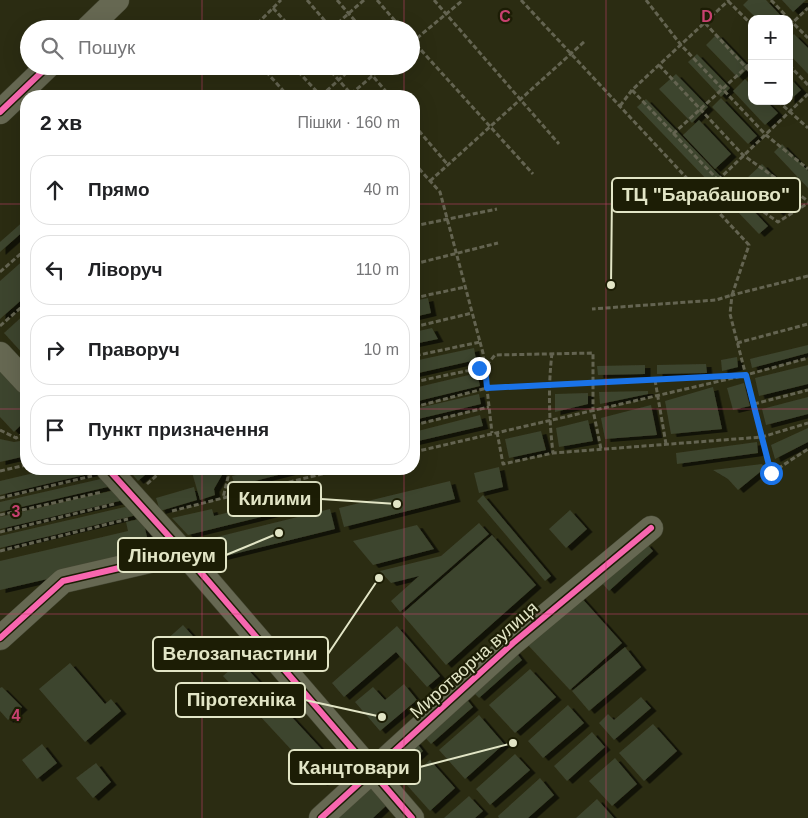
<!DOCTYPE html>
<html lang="uk">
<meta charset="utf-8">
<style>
:root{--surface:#fff;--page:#f6f6f6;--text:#202124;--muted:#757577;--line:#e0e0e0}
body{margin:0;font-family:Arial,sans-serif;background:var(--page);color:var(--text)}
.controls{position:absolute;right:15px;top:15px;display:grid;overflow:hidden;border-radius:10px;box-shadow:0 5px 20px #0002}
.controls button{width:45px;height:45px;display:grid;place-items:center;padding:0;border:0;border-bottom:1px solid var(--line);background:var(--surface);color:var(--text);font:25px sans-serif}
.stop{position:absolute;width:15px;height:15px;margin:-11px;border:4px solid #1a73e8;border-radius:50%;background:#fff}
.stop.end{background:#1a73e8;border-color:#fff;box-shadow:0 1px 5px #0008}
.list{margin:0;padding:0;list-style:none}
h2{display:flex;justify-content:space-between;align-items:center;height:65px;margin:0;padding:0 20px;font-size:21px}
h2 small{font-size:16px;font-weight:400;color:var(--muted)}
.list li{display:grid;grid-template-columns:32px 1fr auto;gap:15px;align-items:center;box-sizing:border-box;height:70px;margin:0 10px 10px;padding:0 10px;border:1px solid var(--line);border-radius:20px}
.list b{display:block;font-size:19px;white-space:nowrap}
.list em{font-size:16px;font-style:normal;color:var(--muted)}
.icon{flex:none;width:28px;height:28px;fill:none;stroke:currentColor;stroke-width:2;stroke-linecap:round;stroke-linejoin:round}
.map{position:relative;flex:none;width:808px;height:818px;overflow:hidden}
.search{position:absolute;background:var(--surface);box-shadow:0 5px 20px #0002;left:20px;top:20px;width:400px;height:55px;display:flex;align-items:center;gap:12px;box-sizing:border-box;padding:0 18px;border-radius:28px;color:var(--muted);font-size:19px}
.panel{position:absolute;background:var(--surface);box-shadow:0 5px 20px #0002;left:20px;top:90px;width:400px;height:385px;border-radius:20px}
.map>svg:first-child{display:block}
.building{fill:#3e442e;filter:url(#shadow)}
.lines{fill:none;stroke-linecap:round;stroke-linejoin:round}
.minor-casing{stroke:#454733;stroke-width:25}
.path{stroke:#646451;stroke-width:3;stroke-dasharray:5 2.5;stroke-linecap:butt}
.minor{stroke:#666852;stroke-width:24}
.cycleway-casing{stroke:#1c1d05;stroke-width:9}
.cycleway{stroke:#f766af;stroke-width:6}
.route{stroke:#1a73e8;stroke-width:6}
.grid{fill:none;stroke:#c84170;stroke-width:1;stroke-opacity:0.55}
.labels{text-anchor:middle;stroke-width:4.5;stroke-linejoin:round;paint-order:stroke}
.street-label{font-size:18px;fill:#e2e5c6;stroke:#1c1d05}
.grid-label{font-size:16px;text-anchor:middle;font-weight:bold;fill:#c84170;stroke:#1c1d05;stroke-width:4.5;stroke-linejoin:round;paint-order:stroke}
.leader{fill:none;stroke:#e2e5c6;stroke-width:2}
.callout-dot{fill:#e2e5c6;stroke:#1c1d05;stroke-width:2}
.callout{fill:#1c1d05;stroke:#e2e5c6;stroke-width:2}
.callout-label{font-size:19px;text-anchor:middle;font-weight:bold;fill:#e2e5c6}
</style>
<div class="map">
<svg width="808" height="818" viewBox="0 0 808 818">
<defs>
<filter id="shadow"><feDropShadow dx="5.5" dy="3" stdDeviation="0" flood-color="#0009"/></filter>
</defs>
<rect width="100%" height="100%" fill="#2b2c12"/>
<g class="building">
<path d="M748 0H766L784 19H757L743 5Z"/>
<path d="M782 0H806L793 12Z"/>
<path d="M717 34 749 67 738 78 706 45Z"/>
<path d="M794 34 808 48V74L789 54V39Z"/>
<path d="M697 54 730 88 721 97 688 62Z"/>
<path d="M676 74 708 107 692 123 659 89Z"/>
<path d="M789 77 801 90 789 101Z"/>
<path d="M745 79 752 86V101H766L778 113 765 125 733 91Z"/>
<path d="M721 98 757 136 748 144 712 107Z"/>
<path d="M646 99 768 226 759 234 637 107Z"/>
<path d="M699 120 731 154 715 169 683 135Z"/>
<path d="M782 144 808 171V188L774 152Z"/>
<path d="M762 164 794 197 778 213 746 179Z"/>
<path d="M26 219V229L0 252V242Z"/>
<path d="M26 258V296L0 319V281Z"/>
<path d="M428 298 431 313 414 317V301Z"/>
<path d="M26 313V353L24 355 4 333Z"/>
<path d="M432 328 438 339 414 344V332Z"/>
<path d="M808 345V353L752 368 750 359Z"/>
<path d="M474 348 476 360 414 374V361Z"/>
<path d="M737 357 738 367 722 371 721 360Z"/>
<path d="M706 364 707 373 657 374V365Z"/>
<path d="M645 365V374L598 375 597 366Z"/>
<path d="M808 365V384L759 396 755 378Z"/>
<path d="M0 370 26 398V420L14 432 0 417Z"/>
<path d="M477 373 480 386 414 402V388Z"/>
<path d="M744 383 750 406 733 410 727 388Z"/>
<path d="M713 387 722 429 671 434 665 401Z"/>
<path d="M648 391V394L600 404 599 392Z"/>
<path d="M588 393V404L555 412V394Z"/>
<path d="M479 394 481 404 414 420V409Z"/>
<path d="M808 397V414L766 425 762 409Z"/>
<path d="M651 405 657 435 605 439 601 418Z"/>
<path d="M480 415 483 426 414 442V432Z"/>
<path d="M588 420 593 441 559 447 556 428Z"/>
<path d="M808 428V442L775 459 771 445Z"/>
<path d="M541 431 546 450 509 458 505 439Z"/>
<path d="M0 439 14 442 26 440V456L0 462Z"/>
<path d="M757 442 758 453 677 464 676 453Z"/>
<path d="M762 464 765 468 738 490 728 479 713 470Z"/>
<path d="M499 467 503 487 479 493 474 473Z"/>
<path d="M51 469H95L97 472 0 495V481Z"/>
<path d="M140 469H152L138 481 133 475Z"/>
<path d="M191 469H220L222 475 214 489 215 495 200 500Z"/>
<path d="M261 469H302L235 486 232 476Z"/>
<path d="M105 478 112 486 0 512V502Z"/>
<path d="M450 481 455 499 344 527 339 508Z"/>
<path d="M194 487 197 500 160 511 156 498Z"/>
<path d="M115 490 124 500 0 529V517Z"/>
<path d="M298 495 301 507 188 535 172 518 212 509 214 516Z"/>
<path d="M483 495 551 576 545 581 477 501Z"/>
<path d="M129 506 137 515 0 548V536Z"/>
<path d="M330 509 335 529 222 557 217 537Z"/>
<path d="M570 510 587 529 566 548 549 529Z"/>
<path d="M139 519 145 528 151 555 0 590V561L128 531 126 522Z"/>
<path d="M479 523 489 534 400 612 391 601 419 576 391 583 380 571 441 556Z"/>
<path d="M417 525 434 549 373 565 353 541Z"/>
<path d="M492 535 536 585 446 665 402 614Z"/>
<path d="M646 543 653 551 609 591 601 582Z"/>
<path d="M579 595 622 643 570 690 526 643Z"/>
<path d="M183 625 208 653 190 669 165 641Z"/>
<path d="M397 626 440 676 427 687 396 652 344 697 332 683Z"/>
<path d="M625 647 641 667 589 711 572 691Z"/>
<path d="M514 650 522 660 479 698 470 689Z"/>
<path d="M240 661 338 767 322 783 223 676Z"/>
<path d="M70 663 105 704 111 699 121 711 85 742 39 689Z"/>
<path d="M530 669 556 697 515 733 489 705Z"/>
<path d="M404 684 417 700 380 731 355 702 373 687 385 700Z"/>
<path d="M2 687 22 707 8 720 0 711V688Z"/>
<path d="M464 696 473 707 431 744 422 734Z"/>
<path d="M641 697 651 708 614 740 599 723 608 714 614 720Z"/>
<path d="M568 705 584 723 543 758 528 741Z"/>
<path d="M479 715 504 744 465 779 439 750Z"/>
<path d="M653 724 677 751 644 781 619 753Z"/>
<path d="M592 732 605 747 567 781 554 766Z"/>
<path d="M415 741 423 751 403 769 394 759Z"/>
<path d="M42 744 57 763 37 779 22 760Z"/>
<path d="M515 754 530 770 490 805 476 789Z"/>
<path d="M615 758 637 784 612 806 589 781Z"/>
<path d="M430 760 455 788 430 811 405 783Z"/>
<path d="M96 763 111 782 93 798 76 778Z"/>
<path d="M540 778 554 795 528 818H499L498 816Z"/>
<path d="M371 785 388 804 373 818H335Z"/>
<path d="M469 796 483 811 475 818H444Z"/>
<path d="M597 799 614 818H576Z"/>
</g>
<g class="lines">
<g class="minor-casing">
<g id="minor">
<path d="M87 29 117 0"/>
<path d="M0 112 48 66"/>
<path d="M0 354 26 382"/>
<path d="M108 469 184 553 412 818"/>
<path d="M0 638 63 581 184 553"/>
<path d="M321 818 513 643 651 528"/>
</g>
</g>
<g class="path">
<path d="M307 0 331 28"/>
<path d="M337 0 362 29"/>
<path d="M377 0 402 29"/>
<path d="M434 0 559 144"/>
<path d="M521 0 749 245 732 295 716 300 592 309"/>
<path d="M646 0 681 45 766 135 808 169"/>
<path d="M771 0 789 19"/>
<path d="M728 1 752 25"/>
<path d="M273 8 292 29"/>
<path d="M789 19 808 38"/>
<path d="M705 23 752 74"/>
<path d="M789 26 808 8"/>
<path d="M225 27 227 29"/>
<path d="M332 28 364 0"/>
<path d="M252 29 281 0"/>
<path d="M411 39 533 174"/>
<path d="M411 43 463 0"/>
<path d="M659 65 743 155 808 201"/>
<path d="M789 65 808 85"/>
<path d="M261 66 288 96"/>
<path d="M293 66 321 96"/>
<path d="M326 66 353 96"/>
<path d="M364 66 390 96"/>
<path d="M632 90 718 180 778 222 808 203"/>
<path d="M351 94 384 66"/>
<path d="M321 96 354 66"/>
<path d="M778 101 808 128"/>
<path d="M620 106 632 90 729 0"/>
<path d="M414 125 448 165"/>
<path d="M673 134 752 62"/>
<path d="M414 163 440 192 480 342 414 356"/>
<path d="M718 180 808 94"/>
<path d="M430 181 585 41"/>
<path d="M414 211 416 218"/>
<path d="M414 226 497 209"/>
<path d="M414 264 498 243"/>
<path d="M0 272 26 249"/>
<path d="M808 276 732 295 730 314 771 473 808 449"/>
<path d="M414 298 465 287"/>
<path d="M0 326 26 303"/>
<path d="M414 327 472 313"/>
<path d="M480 342 483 353 492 433"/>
<path d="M737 343 808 324"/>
<path d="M552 353C548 387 549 419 553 453"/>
<path d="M655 380 666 444"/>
<path d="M414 382 485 367 495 355 593 353V410L601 449"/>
<path d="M754 404 808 390"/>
<path d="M414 407 487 388 548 384 731 377"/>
<path d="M414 425 489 407"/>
<path d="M0 430 16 438 26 432"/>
<path d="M497 432 503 464 553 453 762 437 808 423"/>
<path d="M414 452 746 375 808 358"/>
<path d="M226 469 228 477 223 498 343 469"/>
<path d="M0 471 26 465"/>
<path d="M147 484 164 469"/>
<path d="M0 498 92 476"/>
<path d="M172 511 223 498"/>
<path d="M0 515 102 492"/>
<path d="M0 532 114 504"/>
<path d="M0 551 128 519"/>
</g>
<use href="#minor" class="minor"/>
<g class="cycleway-casing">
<g id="cycleway">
<path d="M0 112 48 66"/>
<path d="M108 469 184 553 412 818"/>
<path d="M0 638 63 581 184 553"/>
<path d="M321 818 513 643 651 528"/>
</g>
</g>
<use href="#cycleway" class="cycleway"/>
</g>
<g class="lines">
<path class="route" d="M479 368 485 366 487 388 746 375 771 473"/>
</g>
<path class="grid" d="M202 0V29M404 0V29M606 0V818M202 66V96M404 66V96M0 204H26M414 204H808M0 409H26M414 409H808M202 469V818M404 469V818M0 614H808"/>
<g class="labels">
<g class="street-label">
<text transform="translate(474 660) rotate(-42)" y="6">Миротворча вулиця</text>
</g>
</g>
<g class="grid-label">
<text x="505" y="22">C</text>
<text x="707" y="22">D</text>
<text x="16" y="517">3</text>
<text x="16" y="721">4</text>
</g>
<path class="leader" d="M611 285L612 195M397 504L321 499M279 533L226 555M379 578L328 654M382 717L305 700M513 743L420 767"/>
<g class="callout-dot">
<circle cx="611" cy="285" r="5"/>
<circle cx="397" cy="504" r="5"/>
<circle cx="279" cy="533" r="5"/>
<circle cx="379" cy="578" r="5"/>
<circle cx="382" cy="717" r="5"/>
<circle cx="513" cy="743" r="5"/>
</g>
<g class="callout">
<rect x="612" y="178" width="188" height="34" rx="5"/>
<rect x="228" y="482" width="93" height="34" rx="5"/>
<rect x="118" y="538" width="108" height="34" rx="5"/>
<rect x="153" y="637" width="175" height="34" rx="5"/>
<rect x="176" y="683" width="129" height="34" rx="5"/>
<rect x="289" y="750" width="131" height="34" rx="5"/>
</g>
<g class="callout-label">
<text x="706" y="201">ТЦ "Барабашово"</text>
<text x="275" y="505">Килими</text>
<text x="172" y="562">Лінолеум</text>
<text x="240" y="660">Велозапчастини</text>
<text x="241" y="706">Піротехніка</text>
<text x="354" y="774">Канцтовари</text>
</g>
</svg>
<div class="controls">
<button>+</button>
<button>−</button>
</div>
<div class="stop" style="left:771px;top:473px"></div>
<div class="stop end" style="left:479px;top:368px"></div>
<div class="search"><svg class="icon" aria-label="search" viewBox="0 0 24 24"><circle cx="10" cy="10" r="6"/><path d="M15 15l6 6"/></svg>Пошук</div>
<section class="panel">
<h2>2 хв<small>Пішки · 160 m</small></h2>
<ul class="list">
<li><svg class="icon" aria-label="ahead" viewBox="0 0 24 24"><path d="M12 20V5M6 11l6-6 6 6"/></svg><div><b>Прямо</b></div><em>40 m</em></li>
<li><svg class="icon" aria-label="left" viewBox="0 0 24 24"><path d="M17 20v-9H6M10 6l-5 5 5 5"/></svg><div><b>Ліворуч</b></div><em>110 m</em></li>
<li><svg class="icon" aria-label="right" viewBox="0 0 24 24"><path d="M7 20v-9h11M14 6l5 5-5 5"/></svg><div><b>Праворуч</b></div><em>10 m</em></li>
<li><svg class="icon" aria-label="arrive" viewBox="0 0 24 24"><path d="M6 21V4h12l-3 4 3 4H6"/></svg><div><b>Пункт призначення</b></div></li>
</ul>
</section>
</div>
